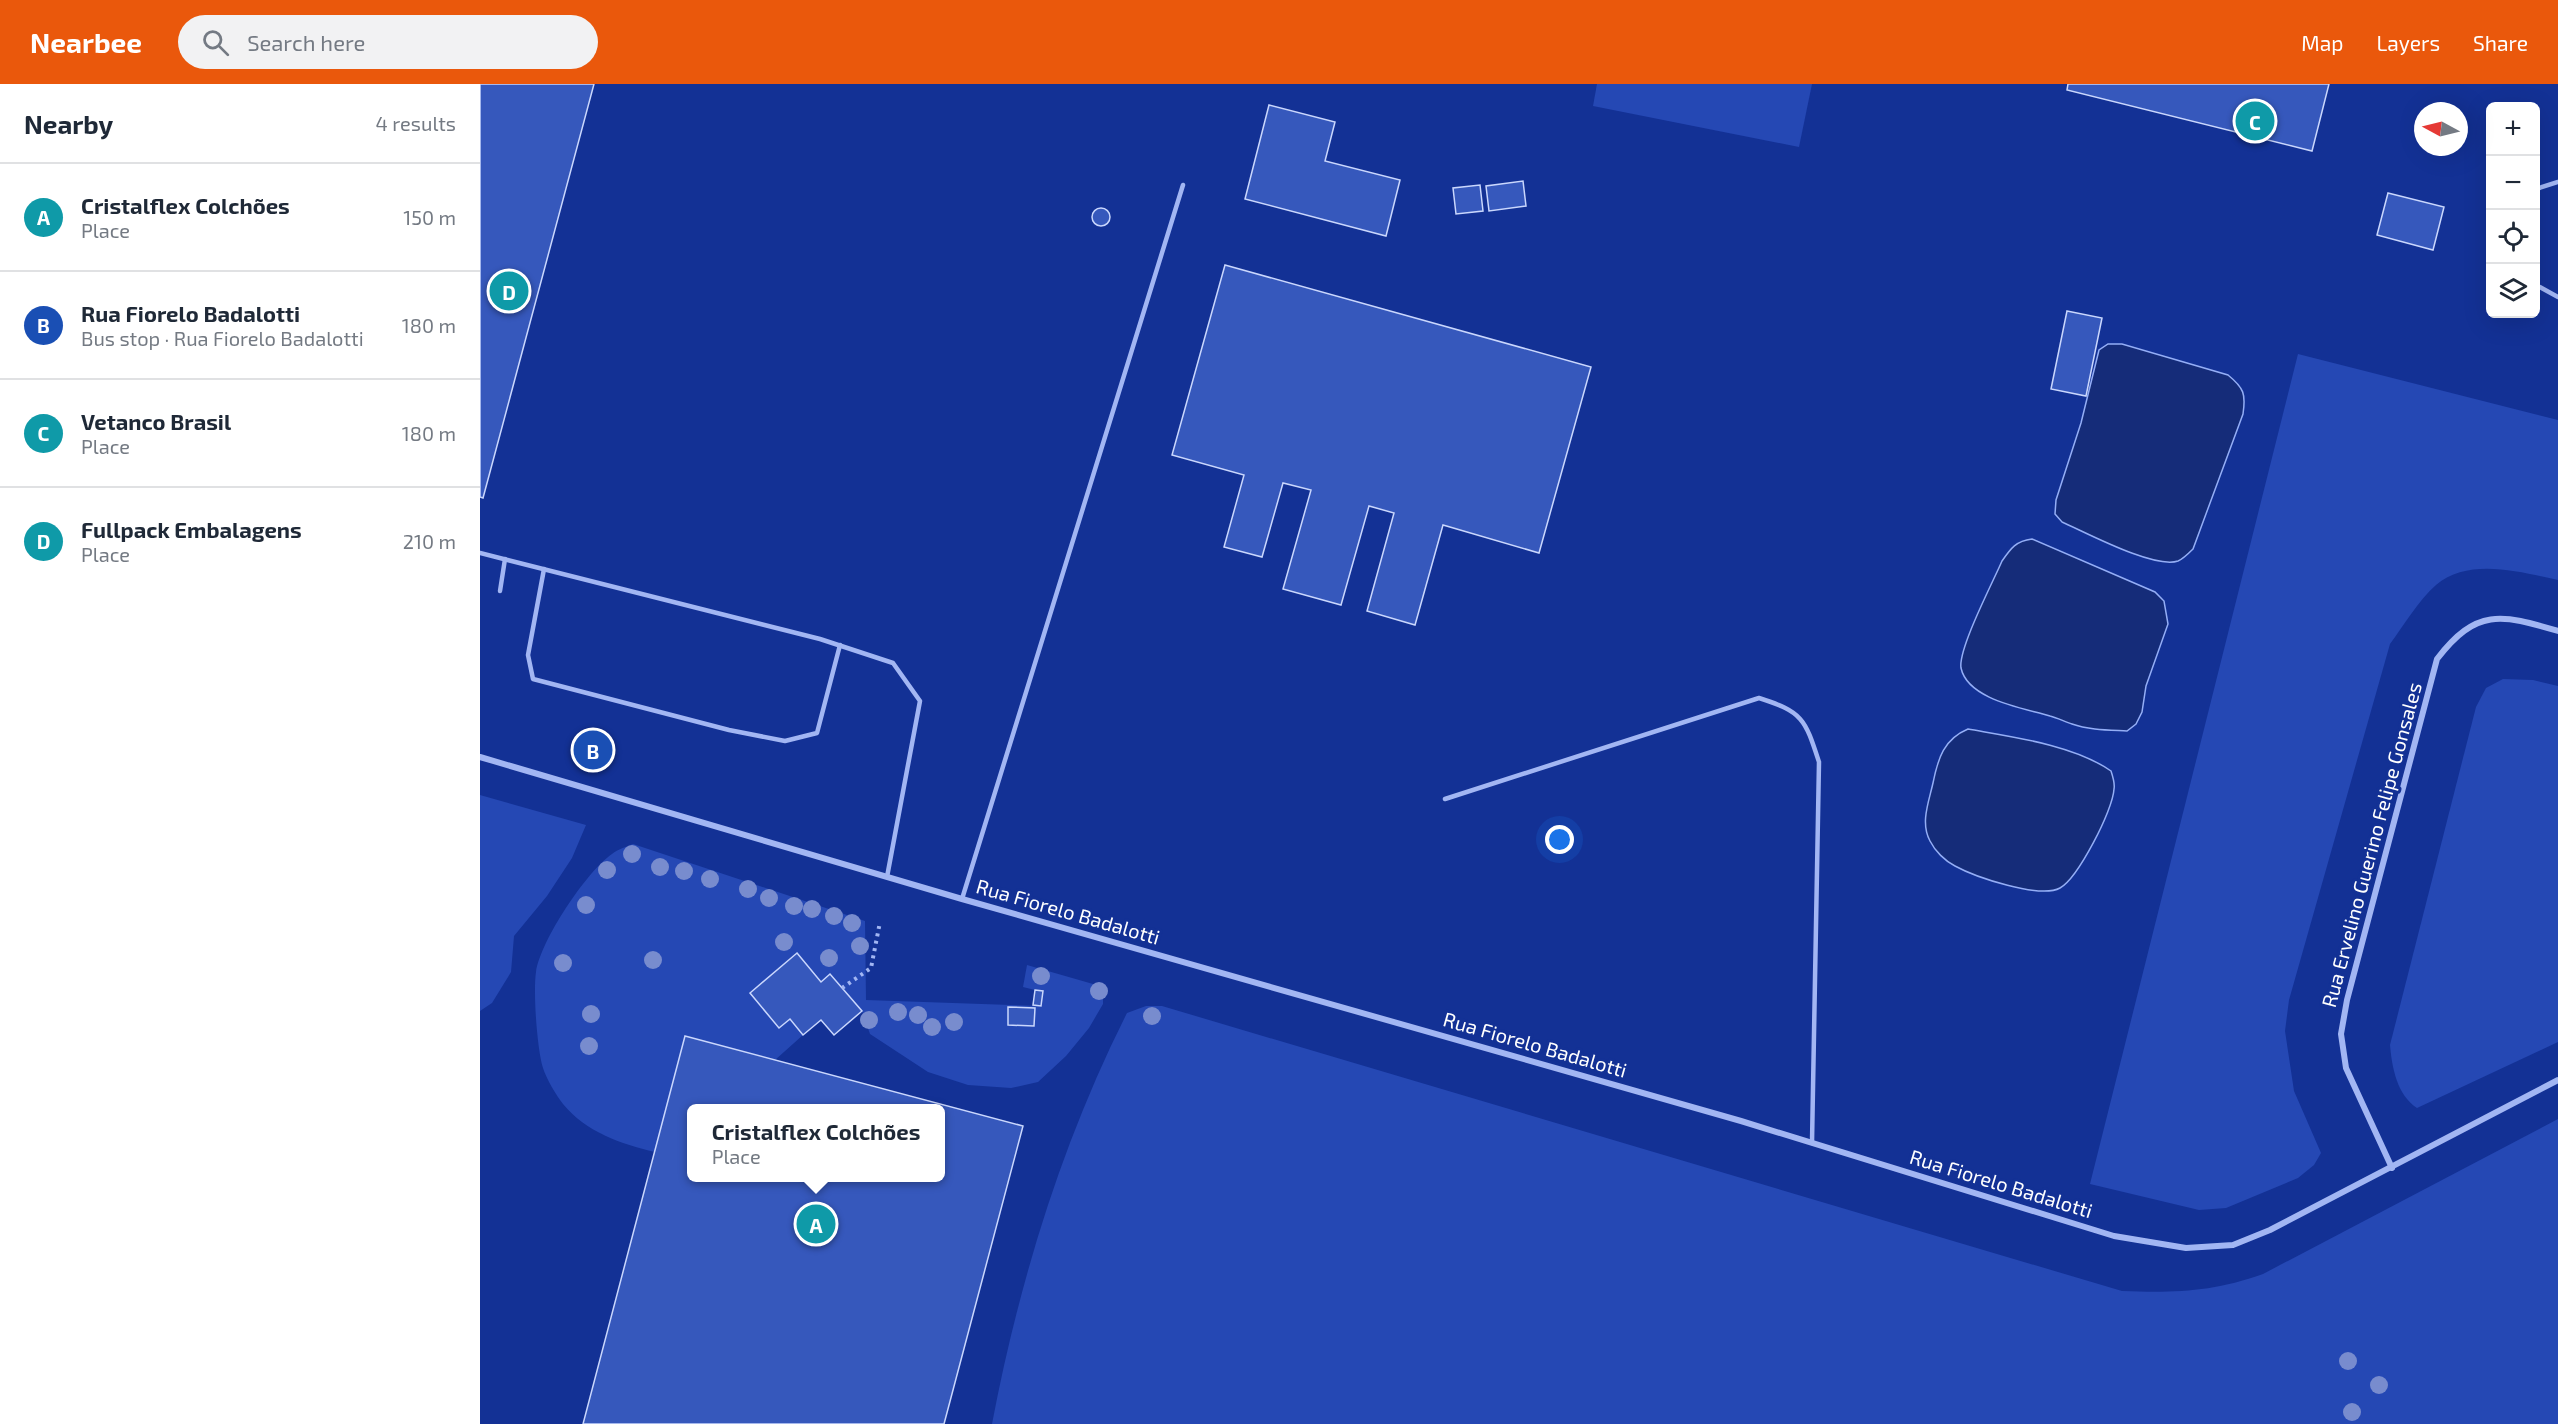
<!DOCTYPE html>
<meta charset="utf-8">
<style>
:root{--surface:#fff;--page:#f2f2f3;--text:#1f2937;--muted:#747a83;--line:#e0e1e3;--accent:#ea580c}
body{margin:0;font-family:"Exo 2",sans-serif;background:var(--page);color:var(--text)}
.controls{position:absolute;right:18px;top:18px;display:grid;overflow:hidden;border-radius:9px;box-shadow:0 6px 24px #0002}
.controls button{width:54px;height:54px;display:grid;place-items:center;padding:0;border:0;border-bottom:2px solid var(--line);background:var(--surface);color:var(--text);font:30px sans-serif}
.compass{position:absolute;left:1934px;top:18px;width:54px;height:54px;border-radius:50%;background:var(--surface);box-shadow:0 6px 24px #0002;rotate:277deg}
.you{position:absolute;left:1080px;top:756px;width:21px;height:21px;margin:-15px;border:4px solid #fff;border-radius:50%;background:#1a73e8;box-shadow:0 0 0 9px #1a73e833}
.badge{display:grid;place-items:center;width:39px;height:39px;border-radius:50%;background:var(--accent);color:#fff;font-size:20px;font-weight:700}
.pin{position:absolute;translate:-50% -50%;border:3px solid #fff;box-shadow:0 2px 6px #0006}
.popup{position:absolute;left:207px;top:1020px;width:258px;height:78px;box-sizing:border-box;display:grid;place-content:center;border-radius:9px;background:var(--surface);filter:drop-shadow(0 2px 4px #0005);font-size:20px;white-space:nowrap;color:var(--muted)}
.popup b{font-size:22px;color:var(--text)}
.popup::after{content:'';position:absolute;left:50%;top:100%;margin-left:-12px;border:12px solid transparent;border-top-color:var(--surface)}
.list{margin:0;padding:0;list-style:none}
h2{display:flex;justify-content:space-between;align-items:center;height:78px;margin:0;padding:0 24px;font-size:26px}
h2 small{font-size:20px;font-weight:400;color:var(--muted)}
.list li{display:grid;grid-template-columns:39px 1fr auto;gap:18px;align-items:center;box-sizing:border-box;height:108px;padding:0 24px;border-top:2px solid var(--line)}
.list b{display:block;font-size:22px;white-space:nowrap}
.list p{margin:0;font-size:20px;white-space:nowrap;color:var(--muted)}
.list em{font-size:20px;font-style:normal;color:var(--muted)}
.icon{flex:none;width:33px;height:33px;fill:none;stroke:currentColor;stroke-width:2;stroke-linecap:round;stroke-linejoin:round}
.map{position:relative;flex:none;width:2078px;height:1340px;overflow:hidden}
header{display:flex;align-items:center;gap:36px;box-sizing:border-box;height:84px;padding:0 30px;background:var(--accent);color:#fff}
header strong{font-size:28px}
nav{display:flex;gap:33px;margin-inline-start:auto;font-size:21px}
.search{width:420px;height:54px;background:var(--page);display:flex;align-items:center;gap:15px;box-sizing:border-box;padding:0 21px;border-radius:33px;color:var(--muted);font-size:22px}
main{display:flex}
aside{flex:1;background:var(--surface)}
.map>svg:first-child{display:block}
.green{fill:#2548b4}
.water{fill:#152c79;stroke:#94aef6;stroke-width:1.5}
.building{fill:#3658bc;stroke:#cad7fd;stroke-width:1.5;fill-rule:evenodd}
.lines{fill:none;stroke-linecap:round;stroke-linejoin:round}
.path{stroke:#a2b6f3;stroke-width:4;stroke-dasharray:3 4.5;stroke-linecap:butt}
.lane{stroke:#a2b6f3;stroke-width:4.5}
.street{stroke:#a2b6f3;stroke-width:6}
.tree{fill:#788cce}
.labels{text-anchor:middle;stroke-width:6;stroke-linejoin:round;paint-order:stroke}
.street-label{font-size:20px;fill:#fff;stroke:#133195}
</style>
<header>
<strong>Nearbee</strong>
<div class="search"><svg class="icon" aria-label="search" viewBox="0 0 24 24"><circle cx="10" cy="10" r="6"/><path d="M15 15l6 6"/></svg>Search here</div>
<nav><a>Map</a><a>Layers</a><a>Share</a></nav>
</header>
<main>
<aside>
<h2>Nearby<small>4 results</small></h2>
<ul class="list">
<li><span class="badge" style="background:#0f9aa8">A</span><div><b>Cristalflex Colchões</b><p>Place</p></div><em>150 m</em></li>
<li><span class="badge" style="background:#1a4fb4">B</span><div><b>Rua Fiorelo Badalotti</b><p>Bus stop · Rua Fiorelo Badalotti</p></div><em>180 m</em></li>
<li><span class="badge" style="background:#0f9aa8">C</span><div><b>Vetanco Brasil</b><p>Place</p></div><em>180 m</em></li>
<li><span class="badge" style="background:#0f9aa8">D</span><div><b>Fullpack Embalagens</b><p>Place</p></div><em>210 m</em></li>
</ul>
</aside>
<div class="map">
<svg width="2078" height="1340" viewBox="0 0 2078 1340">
<rect width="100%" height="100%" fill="#133195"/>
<g class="green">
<path d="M1117 0H1332L1319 63 1113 22Z"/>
<path d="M1818 270 2078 336V496C2040 488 1989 473 1956 501 1938 517 1924 541 1910 560L1809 916 1805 947 1814 1007 1841 1069 1834 1081 1818 1094 1746 1124 1719 1126 1610 1100Z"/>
<path d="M2023 595 2053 596 2078 602V958L1937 1024C1917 1011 1912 984 1910 961L1996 623 2006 604Z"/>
<path d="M0 711 106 741 92 774 67 812 34 852 31 888 12 919 0 927Z"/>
<path d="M153 760 385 837 386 916 560 922 563 908 543 903 547 881 613 900 623 905V920L609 944 586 972 558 998 531 1004 488 1001 448 988 390 950 382 927 351 891 341 898 316 869 270 909 299 944 310 935 323 951 295 976 205 952 175 1068C141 1060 106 1048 83 1020 76 1011 66 994 63 984 57 965 53 908 56 888 61 856 106 788 132 770 138 765 146 763 153 760Z"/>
<path d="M666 922H682L1642 1207C1694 1209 1733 1208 1783 1190L2078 1035V1340H512C539 1198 582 1058 647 929Z"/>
</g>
<g class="water">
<path d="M1628 260H1642L1748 291C1764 304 1766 310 1763 330L1713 465C1709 469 1703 475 1698 477 1674 485 1607 449 1582 438L1575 430 1576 416 1601 339 1619 266Z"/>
<path d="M1552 455 1675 508 1684 517 1688 540 1666 602 1662 628 1656 640 1647 647C1629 646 1609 646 1592 640 1585 638 1578 634 1570 632 1544 624 1488 616 1481 584 1478 565 1513 498 1522 477 1531 464 1536 457 1552 455Z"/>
<path d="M1488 645C1533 653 1594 661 1631 687 1633 693 1635 700 1634 705 1633 726 1598 794 1580 804 1560 815 1495 793 1475 782 1465 777 1455 767 1450 757 1440 739 1449 717 1453 699 1458 674 1464 655 1488 645Z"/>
</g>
<g class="building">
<path d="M0 0H114L3 414 0 413Z"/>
<path d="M1588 0H1849L1832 67 1587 6Z"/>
<path d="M789 21 855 38 845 77 920 96 906 152 765 115Z"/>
<path d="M1043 97 1046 122 1009 127 1006 102Z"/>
<path d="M1000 101 1003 127 976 130 973 104Z"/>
<path d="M1908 109 1964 123 1953 166 1897 151Z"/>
<circle cx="621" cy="133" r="9"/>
<path d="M745 181 1111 283 1059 469 963 441 935 541 887 527 914 429 889 422 861 521 803 505 831 406 803 399 782 473 744 463 764 391 692 371Z"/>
<path d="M1587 227 1622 234 1606 312 1571 305Z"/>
<path d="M317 869 341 898 350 890 382 927 354 951 341 936 323 951 310 935 299 944 270 909Z"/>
<path d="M555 906 563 907 561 922 553 921Z"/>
<path d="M528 923 555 924 554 942 528 941Z"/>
<path d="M205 952 543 1042 464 1340H103ZM212 1024H460V1094H212Z"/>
</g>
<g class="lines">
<path class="path" d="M362 904 391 884 400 838"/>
<g class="lane">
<path d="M2056 105 2078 98"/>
<path d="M2056 201 2078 213"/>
<path d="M0 469 340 555 413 579 440 617 407 793"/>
<path d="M64 485 48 571 53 595 249 646 305 657 337 649 360 561"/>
<path d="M20 507 25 475"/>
<path d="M965 715 1279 614C1323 628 1325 635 1339 678L1332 1059"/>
<path d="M482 815 703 101"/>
</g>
<g class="street">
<path d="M0 673 482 815 1261 1037 1634 1152 1706 1164 1753 1161 1790 1146 2078 996"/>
<path d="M1912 1084 1866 984 1861 950 1867 916 1957 575C1996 524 2021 530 2078 547"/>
</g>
</g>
<g class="tree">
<circle cx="152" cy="770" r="9"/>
<circle cx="180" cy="783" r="9"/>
<circle cx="127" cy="786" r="9"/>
<circle cx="204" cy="787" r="9"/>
<circle cx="230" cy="795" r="9"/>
<circle cx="268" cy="805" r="9"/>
<circle cx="289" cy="814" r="9"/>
<circle cx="106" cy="821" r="9"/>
<circle cx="314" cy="822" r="9"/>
<circle cx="332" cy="825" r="9"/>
<circle cx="354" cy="832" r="9"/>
<circle cx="372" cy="839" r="9"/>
<circle cx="304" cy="858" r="9"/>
<circle cx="380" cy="862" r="9"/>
<circle cx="349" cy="874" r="9"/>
<circle cx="173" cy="876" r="9"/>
<circle cx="83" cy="879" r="9"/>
<circle cx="561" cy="892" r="9"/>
<circle cx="619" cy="907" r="9"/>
<circle cx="418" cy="928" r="9"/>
<circle cx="111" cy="930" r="9"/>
<circle cx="438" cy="931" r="9"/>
<circle cx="672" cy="932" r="9"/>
<circle cx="389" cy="936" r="9"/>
<circle cx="474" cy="938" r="9"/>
<circle cx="452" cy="943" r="9"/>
<circle cx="109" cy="962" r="9"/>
<circle cx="1868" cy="1277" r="9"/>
<circle cx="1899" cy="1301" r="9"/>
<circle cx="1872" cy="1328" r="9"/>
</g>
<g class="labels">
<g class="street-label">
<text transform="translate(1892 761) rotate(-75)" y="7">Rua Ervelino Guerino Felipe Gonsales</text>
<text transform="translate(588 828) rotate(16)" y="7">Rua Fiorelo Badalotti</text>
<text transform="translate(1055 961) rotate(16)" y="7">Rua Fiorelo Badalotti</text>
<text transform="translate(1521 1100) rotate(17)" y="7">Rua Fiorelo Badalotti</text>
</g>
</g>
</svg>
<div class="controls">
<button>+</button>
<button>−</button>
<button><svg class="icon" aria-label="locate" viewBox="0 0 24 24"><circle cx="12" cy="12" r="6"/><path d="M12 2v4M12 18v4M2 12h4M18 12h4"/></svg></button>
<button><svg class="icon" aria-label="layers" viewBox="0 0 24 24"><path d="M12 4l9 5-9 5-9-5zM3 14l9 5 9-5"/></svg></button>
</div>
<svg class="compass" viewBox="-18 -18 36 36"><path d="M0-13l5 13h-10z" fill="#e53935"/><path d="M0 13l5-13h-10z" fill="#747a83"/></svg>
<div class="you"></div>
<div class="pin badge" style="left:336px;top:1140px;background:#0f9aa8">A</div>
<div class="popup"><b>Cristalflex Colchões</b>Place</div>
<div class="pin badge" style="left:113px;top:666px;background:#1a4fb4">B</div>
<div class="pin badge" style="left:1775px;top:37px;background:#0f9aa8">C</div>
<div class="pin badge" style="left:29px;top:207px;background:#0f9aa8">D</div>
</div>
</main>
